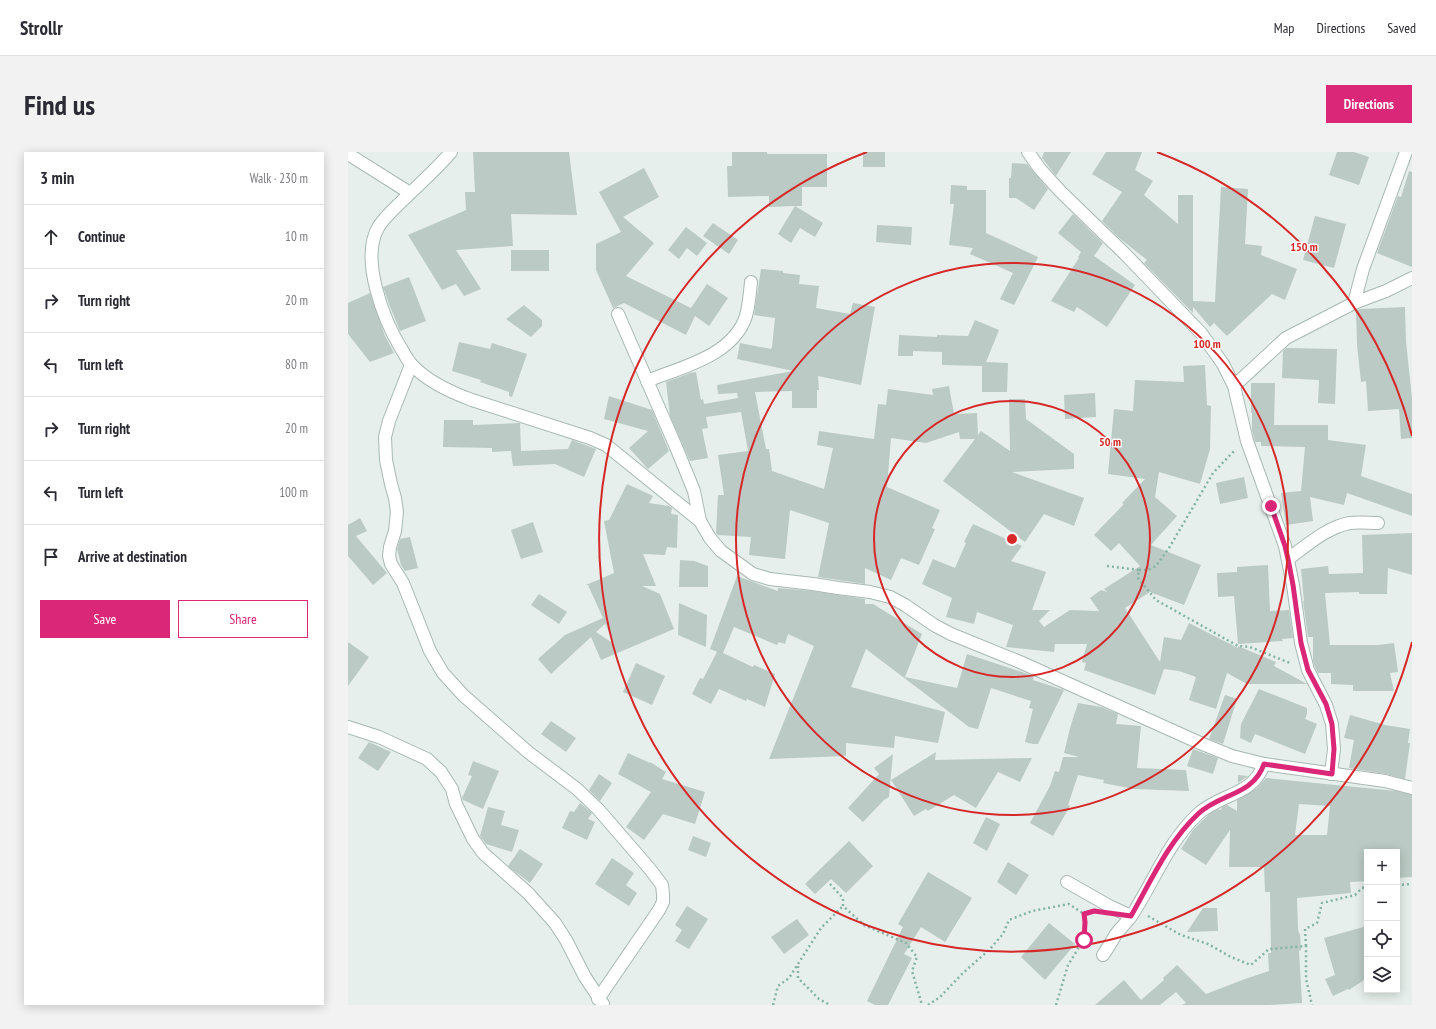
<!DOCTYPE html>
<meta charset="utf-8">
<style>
:root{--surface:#fff;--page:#f2f2f3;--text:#2b2b33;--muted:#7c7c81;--line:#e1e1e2;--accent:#db2777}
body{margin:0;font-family:"PT Sans Narrow",sans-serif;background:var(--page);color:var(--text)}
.controls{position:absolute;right:12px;bottom:12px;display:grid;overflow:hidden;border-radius:0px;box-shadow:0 2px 10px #0003}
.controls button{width:36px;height:36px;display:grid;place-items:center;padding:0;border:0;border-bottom:1px solid var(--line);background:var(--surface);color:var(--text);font:20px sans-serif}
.stop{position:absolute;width:12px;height:12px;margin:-9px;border:3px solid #db2777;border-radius:50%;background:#fff}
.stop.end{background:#db2777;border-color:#fff;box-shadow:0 1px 4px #0008}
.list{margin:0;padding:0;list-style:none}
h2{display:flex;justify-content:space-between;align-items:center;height:52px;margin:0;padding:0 16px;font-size:17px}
h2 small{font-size:13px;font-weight:400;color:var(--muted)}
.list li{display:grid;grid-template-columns:26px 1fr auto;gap:12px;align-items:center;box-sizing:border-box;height:64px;padding:0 16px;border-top:1px solid var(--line)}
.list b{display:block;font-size:15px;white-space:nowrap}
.list em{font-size:13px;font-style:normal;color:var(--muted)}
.actions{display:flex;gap:8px;padding:12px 16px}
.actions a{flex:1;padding:9px 0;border:1px solid var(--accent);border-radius:0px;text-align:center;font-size:14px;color:var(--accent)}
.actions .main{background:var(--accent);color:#fff}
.icon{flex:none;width:22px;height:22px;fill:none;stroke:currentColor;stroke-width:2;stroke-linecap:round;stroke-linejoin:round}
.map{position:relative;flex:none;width:1064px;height:853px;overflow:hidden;border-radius:0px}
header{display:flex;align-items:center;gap:24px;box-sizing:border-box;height:56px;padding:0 20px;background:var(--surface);border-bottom:1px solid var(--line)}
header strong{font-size:19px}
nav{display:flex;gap:22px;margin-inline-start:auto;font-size:14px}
.intro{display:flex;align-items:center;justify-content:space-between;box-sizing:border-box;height:96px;padding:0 24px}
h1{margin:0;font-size:28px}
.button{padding:10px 18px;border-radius:0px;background:var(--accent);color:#fff;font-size:14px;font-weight:700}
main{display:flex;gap:24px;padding:0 24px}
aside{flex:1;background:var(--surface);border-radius:0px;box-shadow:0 2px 10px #0003}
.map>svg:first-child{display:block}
.building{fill:#bbcac4;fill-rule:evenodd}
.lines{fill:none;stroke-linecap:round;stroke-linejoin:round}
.street-casing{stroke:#a8b8b2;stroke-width:14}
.path{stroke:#86b3a5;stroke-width:2.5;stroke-dasharray:2 3;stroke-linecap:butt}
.street{stroke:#fff;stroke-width:12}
.route{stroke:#db2777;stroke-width:5}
.ring{fill:none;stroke:#d62828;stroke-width:2}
.centre{fill:#d62828;stroke:#f7fbf9;stroke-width:2}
.ring-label{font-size:12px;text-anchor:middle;font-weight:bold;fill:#d62828;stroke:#f7fbf9;stroke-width:3;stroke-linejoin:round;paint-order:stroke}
</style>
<header>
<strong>Strollr</strong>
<nav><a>Map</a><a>Directions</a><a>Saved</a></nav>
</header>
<div class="intro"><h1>Find us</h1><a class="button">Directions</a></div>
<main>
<aside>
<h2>3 min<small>Walk · 230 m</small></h2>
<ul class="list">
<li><svg class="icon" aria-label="ahead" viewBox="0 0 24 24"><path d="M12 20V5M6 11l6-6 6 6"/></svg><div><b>Continue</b></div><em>10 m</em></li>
<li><svg class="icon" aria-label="right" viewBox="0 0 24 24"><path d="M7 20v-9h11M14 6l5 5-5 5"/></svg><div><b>Turn right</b></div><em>20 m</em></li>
<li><svg class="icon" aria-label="left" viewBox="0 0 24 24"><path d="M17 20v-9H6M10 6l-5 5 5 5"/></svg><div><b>Turn left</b></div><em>80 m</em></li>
<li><svg class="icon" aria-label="right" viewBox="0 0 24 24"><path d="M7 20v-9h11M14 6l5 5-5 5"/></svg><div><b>Turn right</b></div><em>20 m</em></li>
<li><svg class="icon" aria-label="left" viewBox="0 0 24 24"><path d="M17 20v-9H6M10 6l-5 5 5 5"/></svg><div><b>Turn left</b></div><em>100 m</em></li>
<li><svg class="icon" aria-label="arrive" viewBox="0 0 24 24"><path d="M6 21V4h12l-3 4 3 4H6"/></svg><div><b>Arrive at destination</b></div></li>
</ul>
<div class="actions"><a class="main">Save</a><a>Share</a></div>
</aside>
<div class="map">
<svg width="1064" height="853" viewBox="0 0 1064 853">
<rect width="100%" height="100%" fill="#e6efeb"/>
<g class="building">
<path d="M125 0H221L229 63 163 62 165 94 108 98 133 137 116 144 108 132 94 138 60 83 118 58 117 40H127Z"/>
<path d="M384 0H419V2H479V35H454V54H447L475 71 467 85 452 76 443 91 430 82 447 54 421 55V44L380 45 379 14H384Z"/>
<rect x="515" y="0" width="22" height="15"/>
<path d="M696 0H723L708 24 694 6Z"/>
<path d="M758 0H794L787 18 805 29 796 43 830 72V43H845V149L867 150 873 35 900 37 897 92 914 94 913 103 949 117 937 148 924 142 879 184 866 171 862 175 845 155V161L796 111 799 108 770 85 754 69 774 40 744 22Z"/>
<path d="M989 0H1006L1021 5 1011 33 981 23Z"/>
<path d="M664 11 679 12 700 37 686 58 668 46H661V26H663Z"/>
<path d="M296 16 311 45 275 65 306 91 278 124 343 156 359 132 380 146 361 174 347 164 338 183 276 151 265 156 248 118V92L273 80 251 40Z"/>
<path d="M1061 19 1064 20V115L1029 101 1050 44 1053 45Z"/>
<path d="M603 33 619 34V38H638V81L690 105 666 153 652 147 665 121 622 102 625 96 601 93 606 52H602Z"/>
<path d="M725 62 755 91 746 104 787 133 759 175 729 155 726 160 703 149 731 106 730 105 733 100 710 81Z"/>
<path d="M967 64 998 72 986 116 955 108Z"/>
<path d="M365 71 390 88 381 102 355 84Z"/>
<path d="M529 73 564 75 563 93 528 90Z"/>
<path d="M338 75 359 91 349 104 339 96 331 107 320 98Z"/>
<rect x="163" y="98" width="38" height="21"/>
<path d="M413 117 435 119V121L452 123 451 132 471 134 468 156 502 162 505 151 527 155 513 233 470 224 471 238H469V256H444V239L407 240 418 297H421L424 319 476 337 485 296 469 293 471 279 526 287 530 252 538 253 540 237 585 243 584 237 601 234 606 262 629 261 630 283 633 279 662 299 661 247H677L678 267 726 302V317L664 320 736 346 726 374 696 362 677 390 595 329 627 287H612L611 280 578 291 543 286 539 335 592 358 584 376 587 377 571 413 553 406 543 428 517 416V432L470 425 481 371 442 358 437 407 401 403 403 385 370 383 368 381 370 343H376L370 303 400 299 393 260 358 265 360 276 354 277 360 306 342 309 322 264 318 230 342 221 348 220 353 248 355 247 356 252 390 246 389 241 370 242 369 233 445 219 389 207 392 191 423 197 424 195 427 166 406 163Z"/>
<path d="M61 125 78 169 52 179 41 152 35 135Z"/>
<path d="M22 141 37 184 46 201 22 210 0 182V151Z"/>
<path d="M176 153 194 168V174L183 185 158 167Z"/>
<path d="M1057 155 1058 190 1064 246V286L1053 287 1051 257 1020 259 1018 229 1013 230 1009 193 1008 158 1012 157Z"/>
<path d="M627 168 651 178 638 210 660 211 659 240H634V214L594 213V200L565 199V204H550L551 183 589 185V183L620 184Z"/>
<path d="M111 190 142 197 144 191 179 202 164 245 161 244V240L132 230 133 228 104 219Z"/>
<path d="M938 196 989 197 987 252 970 251 971 228 934 226 935 199Z"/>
<path d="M857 213 859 253 863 254 862 297 852 332 811 320 807 345 829 364 803 393 853 413 836 453 802 440 777 456 812 510 816 485 833 488 841 471 890 496V494L928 510 926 514 959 532H899L879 521 868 557 841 548 848 525 831 519 816 517 807 543 736 518 738 511 734 510 739 492H707L706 500 658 495 665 473 629 460 626 472 598 465 604 446 574 432 585 407 607 416 618 391 616 390 625 372 674 394 663 409 698 420 684 458H702L691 469 696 475 722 458 751 459 742 446 753 438 759 440 756 437 792 414 771 391 763 399 746 383 776 352 774 351 797 327 760 322 766 257 785 259 787 228 836 230 835 214Z"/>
<path d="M903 231H927L926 273H980V288L1018 293 1013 324 1064 342V364L999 341 996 353 962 345 965 369 938 373 933 341 953 339 957 295 913 294V290H907L904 278V261H903Z"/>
<path d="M747 241 748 265 717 267 716 243Z"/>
<path d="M261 244 304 258 321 299 300 317 281 296 300 279 256 267Z"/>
<path d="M96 268H125V273L172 271 173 299H172L220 297 224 288 248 297 236 325 207 312 165 314 163 299 144 300V296L95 295Z"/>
<path d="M896 325 900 346 872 352 868 331Z"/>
<path d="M279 332 305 344 301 351 321 354 324 356 323 362 330 363 329 396 319 395 317 403 295 402 308 434H294L312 442 326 477 253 508 243 485 203 522 190 507 217 483 255 466 240 433H238L266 421 256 369 261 368ZM257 472 258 473 266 492 248 480Z"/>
<path d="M12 366 19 379 8 384 39 421 25 433 0 404V373Z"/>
<path d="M185 370 195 400 173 407 163 378Z"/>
<path d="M1064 381V423L1040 416 1039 442H1011V440L977 441 982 493H1030L1046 491 1050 520 1042 521 1046 539H1005V533L983 532V521H970L967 515 965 509V485H960L955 449H956L953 417 980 414 981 422 1015 421 1014 383Z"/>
<path d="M62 385 70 416 57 419 53 413 49 397 52 387Z"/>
<path d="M332 408 346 409 360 414V435H331Z"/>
<path d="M920 413 922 459 941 458 945 486 934 487 935 489 890 492 886 444 870 445 869 421 889 420V415Z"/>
<path d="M389 424 430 439V436L464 439 517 447V452H525L574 482 557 525 609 536 619 502 683 523 686 524 685 528 716 538 690 592H685L677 590 685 557 681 556 683 549 643 536 630 577 621 575 518 497 503 535 597 560 590 591 547 584 546 596 498 591V604L421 607 466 494 440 482 437 492 431 490 429 493 386 475 375 501 405 515 406 513 427 522 417 555 399 547 398 549 371 537 363 552 344 542 352 526 355 527 369 500 362 497Z"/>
<path d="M191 442 219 460 211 472 183 453Z"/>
<path d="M331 451 359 463 358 495 330 483Z"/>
<path d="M0 490 21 505 0 534Z"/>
<path d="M288 511 317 524 304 553 275 540Z"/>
<path d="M911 537 959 556V562L957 567 969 572 957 602 907 582 903 591 892 586 893 572Z"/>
<path d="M877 543 889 547 875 592 861 587Z"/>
<path d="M730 551 753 555 770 562 768 572 793 574 789 616 838 618 841 639 786 637 755 631 756 628 730 623 720 653 722 654 705 684 682 671 702 634 707 619 711 620 715 605H731L716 601 722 576Z"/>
<path d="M1002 563 1037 573 1062 577 1060 591H1062L1057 627 1038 622 1001 616 1006 588 996 586Z"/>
<path d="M203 569 228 586 218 600 193 582Z"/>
<path d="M21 590 43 600 30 619 10 606Z"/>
<path d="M845 597 870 606 865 622 839 614Z"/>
<path d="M588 600 587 608 684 606 672 630 650 620 628 656 606 643 580 659 578 657 566 664 543 628Z"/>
<path d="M280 601 302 611V610L318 620 314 627 357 640 347 672 315 662 296 688 278 675 303 640 270 622Z"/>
<path d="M545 602 541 645 536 648 515 670 500 656 531 622 526 616Z"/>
<path d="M125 609 151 619 135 657 115 648 114 646 124 624 120 623Z"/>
<path d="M251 622 264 631 252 649 241 638Z"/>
<path d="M890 623 900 624 890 631Z"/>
<path d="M918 626 1048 639 1064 643V725L1049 726V700H1019V729L1002 730 1003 741 949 746 950 777 951 782 952 781 953 798 951 799 954 851 920 853H834L838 851 828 840 812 853H747L776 828 793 848 816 828 815 826 829 813 858 842 897 827 921 819 920 801H923L922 740H917L916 715H881L882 678 858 713 833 697 845 678 855 668 863 661 871 657 873 658 874 655 879 653 889 659V648L909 636ZM951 652 982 654 979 683H947Z"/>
<path d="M232 651 244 661 240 667 247 670 239 688 214 676 222 659 226 660Z"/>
<path d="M140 655 157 659 153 673 171 678 164 700 138 692 132 684Z"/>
<path d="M638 665 652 672 639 699 625 691Z"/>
<path d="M345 684 363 691 358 705 340 698Z"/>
<path d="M501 689 525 714 498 741 483 727 467 742 457 732Z"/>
<path d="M172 697 195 712 182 731 160 714Z"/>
<path d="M264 706 286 721 278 733 289 741 281 754 247 732Z"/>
<path d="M660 710 681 723 668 743 649 730Z"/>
<path d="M580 720 624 746 597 790 573 775 556 802 564 806 540 853H527L519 849 555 775 550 772Z"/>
<path d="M339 754 360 767 341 797 327 789 334 778 327 773Z"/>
<path d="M855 756H869L870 779 839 780Z"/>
<path d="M449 767 461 783 436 802 423 785Z"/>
<path d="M701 771 727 792 697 828 673 805Z"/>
<path d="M1019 774V826L1001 838 1000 837 985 844 977 827 987 823 976 786Z"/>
</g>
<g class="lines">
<g class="street-casing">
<g id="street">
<path d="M103 0C88 18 70 33 54 49 46 57 37 65 31 74 11 106 36 169 54 198 57 203 60 209 64 213 80 230 102 240 124 248L242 286 258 293 352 369 362 386 373 399 405 422 422 427 465 432 490 436 522 440 542 445 557 453 586 473 603 482 672 510 852 591 884 604 916 612 1037 629 1064 636"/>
<path d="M680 0 692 17 713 40 777 102 853 181 875 212 886 234 899 289 937 394 945 433 953 491 960 518 978 553 984 572 986 597 983 622"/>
<path d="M0 2 62 41"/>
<path d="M1006 151 1015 117 1058 0"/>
<path d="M270 162 328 295 346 339 352 369"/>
<path d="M63 213 41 269 37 285 38 308 43 332 47 346 49 360 47 379 42 395 41 404 43 412 55 431 82 499 95 521 115 543 180 600 229 637 250 657 301 716 314 733 315 742V750L311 758 250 847"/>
<path d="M299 229C334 215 385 204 398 164 401 153 402 141 403 130"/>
<path d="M886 234 938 186 1006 151 1038 139 1064 126"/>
<path d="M940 407C958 394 979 375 1002 371 1011 370 1021 371 1030 371"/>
<path d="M0 575 31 585 79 607 93 620 104 637 108 652 125 687 135 701 180 741 207 771 218 788 237 825 255 852"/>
<path d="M719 730 763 755 783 764"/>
<path d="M755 803C760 796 764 789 768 782 773 776 779 770 784 763 806 729 820 690 850 662 873 641 905 644 916 612"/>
</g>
</g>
<g class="path">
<path d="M759 414 791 418 790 426 808 448 890 494 902 495 942 511"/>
<path d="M791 418H800L808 414 821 396 865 321 887 298"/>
<path d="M482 732 495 746V754L516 773 558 791 569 805 564 819 574 853"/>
<path d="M1049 733 1064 732"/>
<path d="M800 764 833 783 860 792 883 805 903 813 921 797 958 794V827L964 853"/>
<path d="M958 794 957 777 969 771 974 751 1007 743 1014 736 1019 735"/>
<path d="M450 814V826L471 847 482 853"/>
<path d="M425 853 430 834 441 826 473 776 495 754"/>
<path d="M580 853 592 845 615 821 642 797 655 782 661 768 684 759 721 752 736 762 741 760"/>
<path d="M708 853 720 813 736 787 737 770 736 762"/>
</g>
<use href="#street" class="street"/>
</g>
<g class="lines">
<path class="route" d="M736 788 737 770 736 762 746 759 783 764C803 729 820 690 850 662 872 641 905 644 916 612L984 622 986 597 984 572 978 552 960 518 953 491 945 433 940 407 937 394 923 354"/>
</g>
<g class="ring">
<circle cx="664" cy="387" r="138"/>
<circle cx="664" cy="387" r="276"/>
<path d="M1064 490A413 413 0 1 1 519 0M809 0A413 413 0 0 1 1064 284"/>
</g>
<circle cx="664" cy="387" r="6" class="centre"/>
<g class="ring-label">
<text x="956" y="99">150 m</text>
<text x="859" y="196">100 m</text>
<text x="762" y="294">50 m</text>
</g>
</svg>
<div class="controls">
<button>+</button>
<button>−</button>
<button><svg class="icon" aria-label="locate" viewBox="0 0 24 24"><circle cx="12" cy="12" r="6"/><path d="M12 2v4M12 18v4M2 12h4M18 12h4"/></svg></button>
<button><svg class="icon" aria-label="layers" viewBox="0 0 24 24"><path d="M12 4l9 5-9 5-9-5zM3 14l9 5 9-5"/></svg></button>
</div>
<div class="stop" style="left:736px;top:788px"></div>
<div class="stop end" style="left:923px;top:354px"></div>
</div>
</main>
